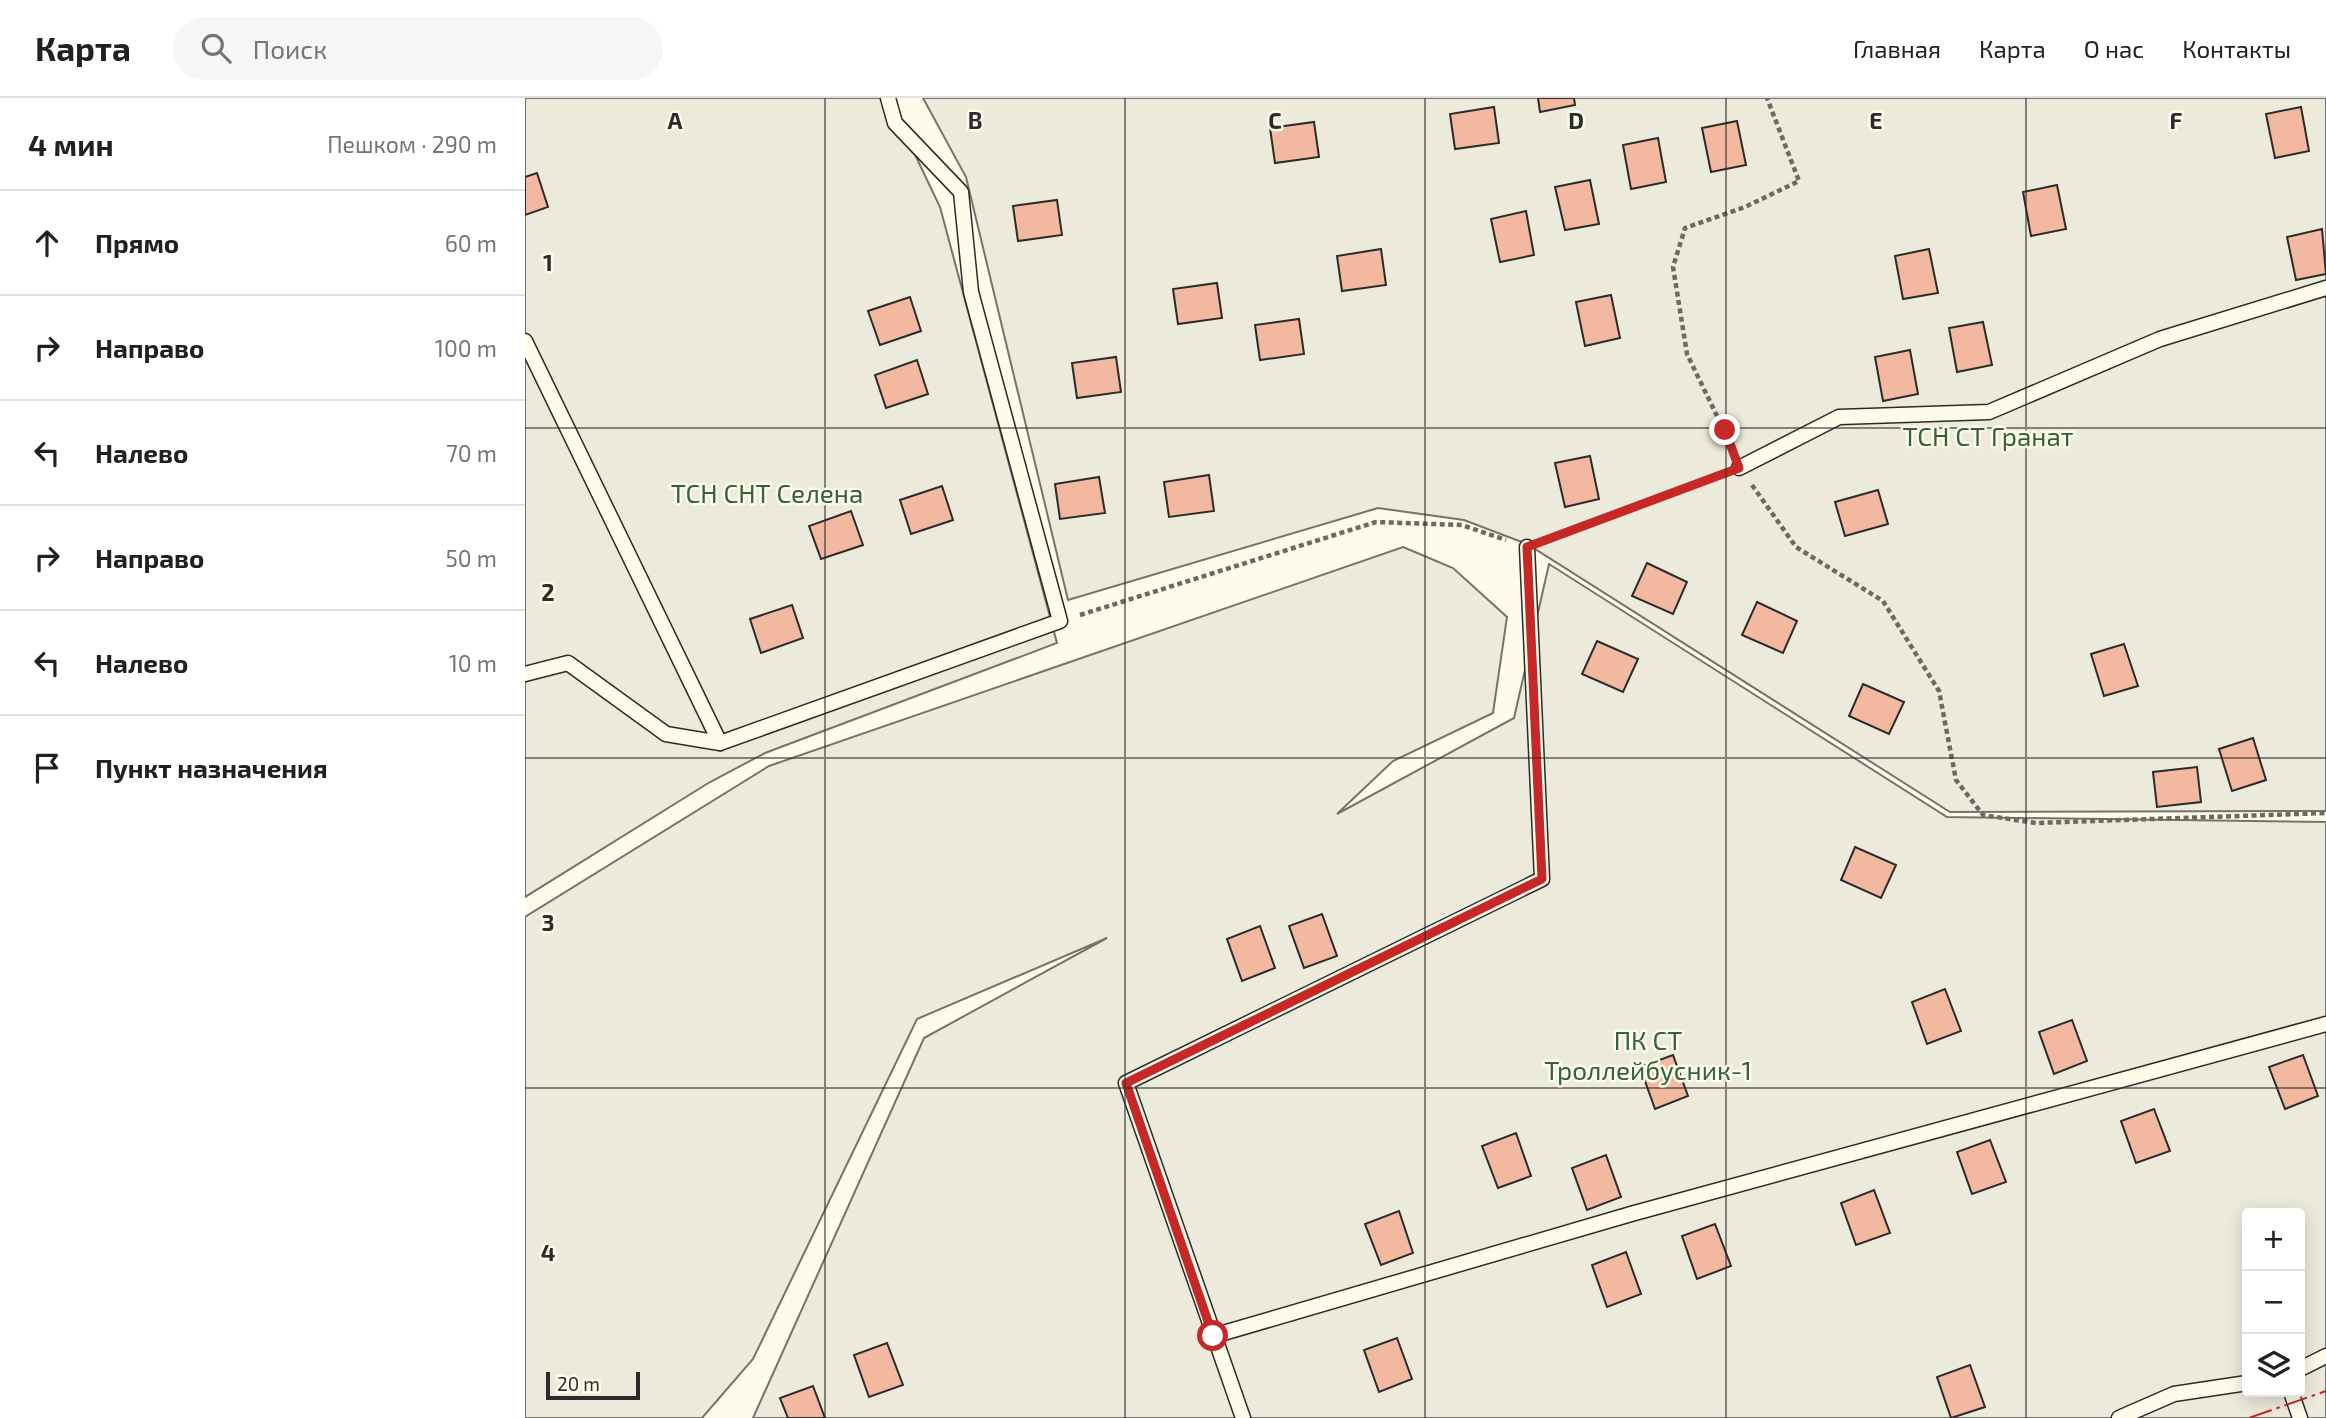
<!DOCTYPE html>
<html lang="ru">
<meta charset="utf-8">
<style>
:root{--surface:#fff;--page:#f6f6f6;--text:#202124;--muted:#757577;--line:#e0e0e0}
body{margin:0;font-family:"Exo 2",sans-serif;background:var(--page);color:var(--text)}
.controls{position:absolute;right:21px;bottom:21px;display:grid;overflow:hidden;border-radius:7px;box-shadow:0 4px 18px #0003}
.controls button{width:63px;height:63px;display:grid;place-items:center;padding:0;border:0;border-bottom:2px solid var(--line);background:var(--surface);color:var(--text);font:35px sans-serif}
.scale{position:absolute;left:21px;bottom:18px;width:94px;box-sizing:border-box;padding-left:7px;border:4px solid #2b2b2b;border-top:0;font-size:19px;line-height:24px;white-space:nowrap;color:#2b2b2b;-webkit-text-stroke:5px #fdfbea;paint-order:stroke}
.stop{position:absolute;width:21px;height:21px;margin:-16px;border:5px solid #c62828;border-radius:50%;background:#fff}
.stop.end{background:#c62828;border-color:#fff;box-shadow:0 2px 7px #0008}
.list{margin:0;padding:0;list-style:none}
h2{display:flex;justify-content:space-between;align-items:center;height:91px;margin:0;padding:0 28px;font-size:30px}
h2 small{font-size:23px;font-weight:400;color:var(--muted)}
.list li{display:grid;grid-template-columns:46px 1fr auto;gap:21px;align-items:center;box-sizing:border-box;height:105px;padding:0 28px;border-top:2px solid var(--line)}
.list b{display:block;font-size:26px;white-space:nowrap}
.list em{font-size:23px;font-style:normal;color:var(--muted)}
.icon{flex:none;width:38px;height:38px;fill:none;stroke:currentColor;stroke-width:2;stroke-linecap:round;stroke-linejoin:round}
.map{position:relative;flex:none;width:1801px;height:1320px;overflow:hidden}
header{display:flex;align-items:center;gap:42px;box-sizing:border-box;height:98px;padding:0 35px;background:var(--surface);border-bottom:2px solid var(--line)}
header strong{font-size:33px}
nav{display:flex;gap:38px;margin-inline-start:auto;font-size:24px}
.search{width:490px;height:63px;background:var(--page);display:flex;align-items:center;gap:18px;box-sizing:border-box;padding:0 24px;border-radius:38px;color:var(--muted);font-size:26px}
main{display:flex}
aside{flex:1;background:var(--surface)}
.map>svg:first-child{display:block}
.green{fill:#ecebdb;stroke:#74746e;stroke-width:2;fill-rule:evenodd}
.building{fill:#f2b8a0;stroke:#2b2b2b;stroke-width:2}
.lines{fill:none;stroke-linecap:round;stroke-linejoin:round}
.service-casing{stroke:#2b2b2b;stroke-width:17}
.path{stroke:#6a6964;stroke-width:4.5;stroke-dasharray:5 3.5;stroke-linecap:butt}
.service{stroke:#fdfbea;stroke-width:14}
.power{stroke:#c62828;stroke-width:2;stroke-dasharray:24 5 3.5 5;stroke-linecap:butt}
.route{stroke:#c62828;stroke-width:9}
.grid{fill:none;stroke:#2b2b2b;stroke-width:2;stroke-opacity:0.55}
.labels{text-anchor:middle;stroke-width:5;stroke-linejoin:round;paint-order:stroke}
.park-label{font-size:26px;fill:#34623c;stroke:#fdfbea}
.grid-label{font-size:23px;text-anchor:middle;font-weight:bold;fill:#2b2b2b;stroke:#fdfbea;stroke-width:5;stroke-linejoin:round;paint-order:stroke}
</style>
<header>
<strong>Карта</strong>
<div class="search"><svg class="icon" aria-label="search" viewBox="0 0 24 24"><circle cx="10" cy="10" r="6"/><path d="M15 15l6 6"/></svg>Поиск</div>
<nav><a>Главная</a><a>Карта</a><a>О нас</a><a>Контакты</a></nav>
</header>
<main>
<aside>
<h2>4 мин<small>Пешком · 290 m</small></h2>
<ul class="list">
<li><svg class="icon" aria-label="ahead" viewBox="0 0 24 24"><path d="M12 20V5M6 11l6-6 6 6"/></svg><div><b>Прямо</b></div><em>60 m</em></li>
<li><svg class="icon" aria-label="right" viewBox="0 0 24 24"><path d="M7 20v-9h11M14 6l5 5-5 5"/></svg><div><b>Направо</b></div><em>100 m</em></li>
<li><svg class="icon" aria-label="left" viewBox="0 0 24 24"><path d="M17 20v-9H6M10 6l-5 5 5 5"/></svg><div><b>Налево</b></div><em>70 m</em></li>
<li><svg class="icon" aria-label="right" viewBox="0 0 24 24"><path d="M7 20v-9h11M14 6l5 5-5 5"/></svg><div><b>Направо</b></div><em>50 m</em></li>
<li><svg class="icon" aria-label="left" viewBox="0 0 24 24"><path d="M17 20v-9H6M10 6l-5 5 5 5"/></svg><div><b>Налево</b></div><em>10 m</em></li>
<li><svg class="icon" aria-label="arrive" viewBox="0 0 24 24"><path d="M6 21V4h12l-3 4 3 4H6"/></svg><div><b>Пункт назначения</b></div></li>
</ul>
</aside>
<div class="map">
<svg width="1801" height="1320" viewBox="0 0 1801 1320">
<rect width="100%" height="100%" fill="#fdfbea"/>
<g class="green">
<path d="M0 0H363L415 109 532 545 240 655 185 684 0 799Z"/>
<path d="M398 0H1801V713L1425 714 1002 446 939 422 853 410 543 502 441 79Z"/>
<path d="M878 449 928 470 982 519 968 615 868 663 812 716 989 620 1024 466 1422 719 1801 724V1320H228L399 940 582 840 392 921 228 1261 177 1320H0V819L244 668ZM1722 1115H1775V1294H1722Z"/>
</g>
<g class="building">
<path d="M1013 0H1049L1050 7 1015 14Z"/>
<path d="M969 9 974 45 930 51 925 16Z"/>
<path d="M1776 9 1784 53 1750 60 1741 16Z"/>
<path d="M1212 23 1221 67 1186 74 1177 30Z"/>
<path d="M789 24 794 59 750 65 745 30Z"/>
<path d="M1133 40 1141 84 1106 91 1098 47Z"/>
<path d="M12 75 23 109 0 117V79Z"/>
<path d="M1065 82 1074 126 1040 132 1030 89Z"/>
<path d="M1532 87 1541 131 1506 138 1498 94Z"/>
<path d="M532 102 537 137 493 143 488 108Z"/>
<path d="M1001 113 1009 157 975 164 966 121Z"/>
<path d="M1797 131 1801 176 1771 182 1762 139Z"/>
<path d="M856 151 861 187 817 193 812 158Z"/>
<path d="M1404 151 1413 195 1378 201 1370 158Z"/>
<path d="M692 185 697 220 653 226 648 191Z"/>
<path d="M1086 197 1095 240 1060 248 1051 204Z"/>
<path d="M385 199 396 233 355 247 343 213Z"/>
<path d="M774 221 779 256 735 262 730 227Z"/>
<path d="M1458 224 1467 267 1432 274 1424 230Z"/>
<path d="M1385 252 1393 296 1358 303 1350 259Z"/>
<path d="M591 259 596 294 552 300 547 265Z"/>
<path d="M392 262 403 296 361 310 350 277Z"/>
<path d="M1065 358 1074 401 1040 409 1030 365Z"/>
<path d="M684 377 689 413 644 419 639 384Z"/>
<path d="M574 379 580 415 535 421 530 386Z"/>
<path d="M417 388 428 422 386 436 375 402Z"/>
<path d="M1353 392 1363 426 1320 438 1310 404Z"/>
<path d="M326 413 338 447 296 461 284 428Z"/>
<path d="M1122 465 1162 484 1148 516 1107 498Z"/>
<path d="M1232 504 1272 523 1258 555 1217 537Z"/>
<path d="M267 507 278 540 236 555 225 521Z"/>
<path d="M1072 543 1113 561 1098 594 1057 576Z"/>
<path d="M1599 546 1613 588 1579 598 1566 556Z"/>
<path d="M1338 586 1379 604 1364 636 1324 618Z"/>
<path d="M1728 640 1741 682 1707 693 1694 651Z"/>
<path d="M1672 669 1676 704 1632 709 1628 674Z"/>
<path d="M1330 749 1371 767 1356 800 1316 782Z"/>
<path d="M797 816 812 858 779 870 764 828Z"/>
<path d="M735 828 750 870 717 883 702 841Z"/>
<path d="M1420 891 1436 933 1402 946 1387 904Z"/>
<path d="M1547 922 1562 963 1529 976 1514 934Z"/>
<path d="M1148 957 1163 998 1130 1011 1115 969Z"/>
<path d="M1778 957 1793 998 1760 1011 1744 969Z"/>
<path d="M1629 1011 1645 1053 1611 1065 1596 1023Z"/>
<path d="M991 1035 1006 1078 973 1090 957 1048Z"/>
<path d="M1465 1042 1481 1084 1447 1096 1432 1054Z"/>
<path d="M1081 1057 1096 1099 1062 1112 1047 1070Z"/>
<path d="M1349 1092 1365 1135 1331 1147 1316 1105Z"/>
<path d="M874 1113 888 1155 856 1167 840 1126Z"/>
<path d="M1190 1126 1206 1168 1172 1181 1157 1138Z"/>
<path d="M1101 1154 1116 1196 1082 1209 1067 1167Z"/>
<path d="M872 1240 887 1281 854 1294 839 1252Z"/>
<path d="M362 1245 378 1287 344 1299 329 1257Z"/>
<path d="M1445 1267 1460 1309 1426 1320 1412 1279Z"/>
<path d="M288 1288 300 1320H263L255 1300Z"/>
</g>
<g class="lines">
<g class="service-casing">
<g id="service">
<path d="M0 243 195 645"/>
<path d="M1214 370 1314 319 1464 314 1635 241 1801 190"/>
<path d="M0 576 43 565 141 636 195 645 535 523 446 194 436 94 370 25 363 0"/>
<path d="M688 1238 1106 1116 1801 926"/>
<path d="M1775 1271 1801 1258"/>
<path d="M1766 1294 1775 1320"/>
<path d="M718 1320 601 985 1017 781 1002 449"/>
<path d="M1594 1320 1649 1296 1722 1285"/>
</g>
</g>
<g class="path">
<path d="M1207 349 1162 256 1148 169 1160 130 1220 109 1274 83 1242 0"/>
<path d="M1227 387 1271 449 1358 503 1414 593 1431 682 1458 717 1511 725 1801 715"/>
<path d="M1022 442 1194 378"/>
<path d="M555 517 851 424 937 427 981 442"/>
</g>
<use href="#service" class="service"/>
<path class="power" d="M1724 1320 1801 1293"/>
</g>
<g class="lines">
<path class="route" d="M688 1238 601 985 1017 781 1002 449 1214 370 1200 332"/>
</g>
<path class="grid" d="M300 0V1320M600 0V1320M900 0V1320M1201 0V1320M1501 0V1320M0 330H1801M0 660H1801M0 990H1801"/>
<g class="labels">
<g class="park-label">
<text x="1463" y="348">ТСН СТ Гранат</text>
<text x="242" y="405">ТСН СНТ Селена</text>
<text x="1123" y="952">ПК СТ<tspan x="1123" dy="30">Троллейбусник-1</tspan></text>
</g>
</g>
<g class="grid-label">
<text x="150" y="31">A</text>
<text x="450" y="31">B</text>
<text x="750" y="31">C</text>
<text x="1051" y="31">D</text>
<text x="1351" y="31">E</text>
<text x="1651" y="31">F</text>
<text x="23" y="173">1</text>
<text x="23" y="503">2</text>
<text x="23" y="833">3</text>
<text x="23" y="1163">4</text>
</g>
</svg>
<div class="controls">
<button>+</button>
<button>−</button>
<button><svg class="icon" aria-label="layers" viewBox="0 0 24 24"><path d="M12 4l9 5-9 5-9-5zM3 14l9 5 9-5"/></svg></button>
</div>
<div class="scale">20 m</div>
<div class="stop" style="left:688px;top:1238px"></div>
<div class="stop end" style="left:1200px;top:332px"></div>
</div>
</main>
